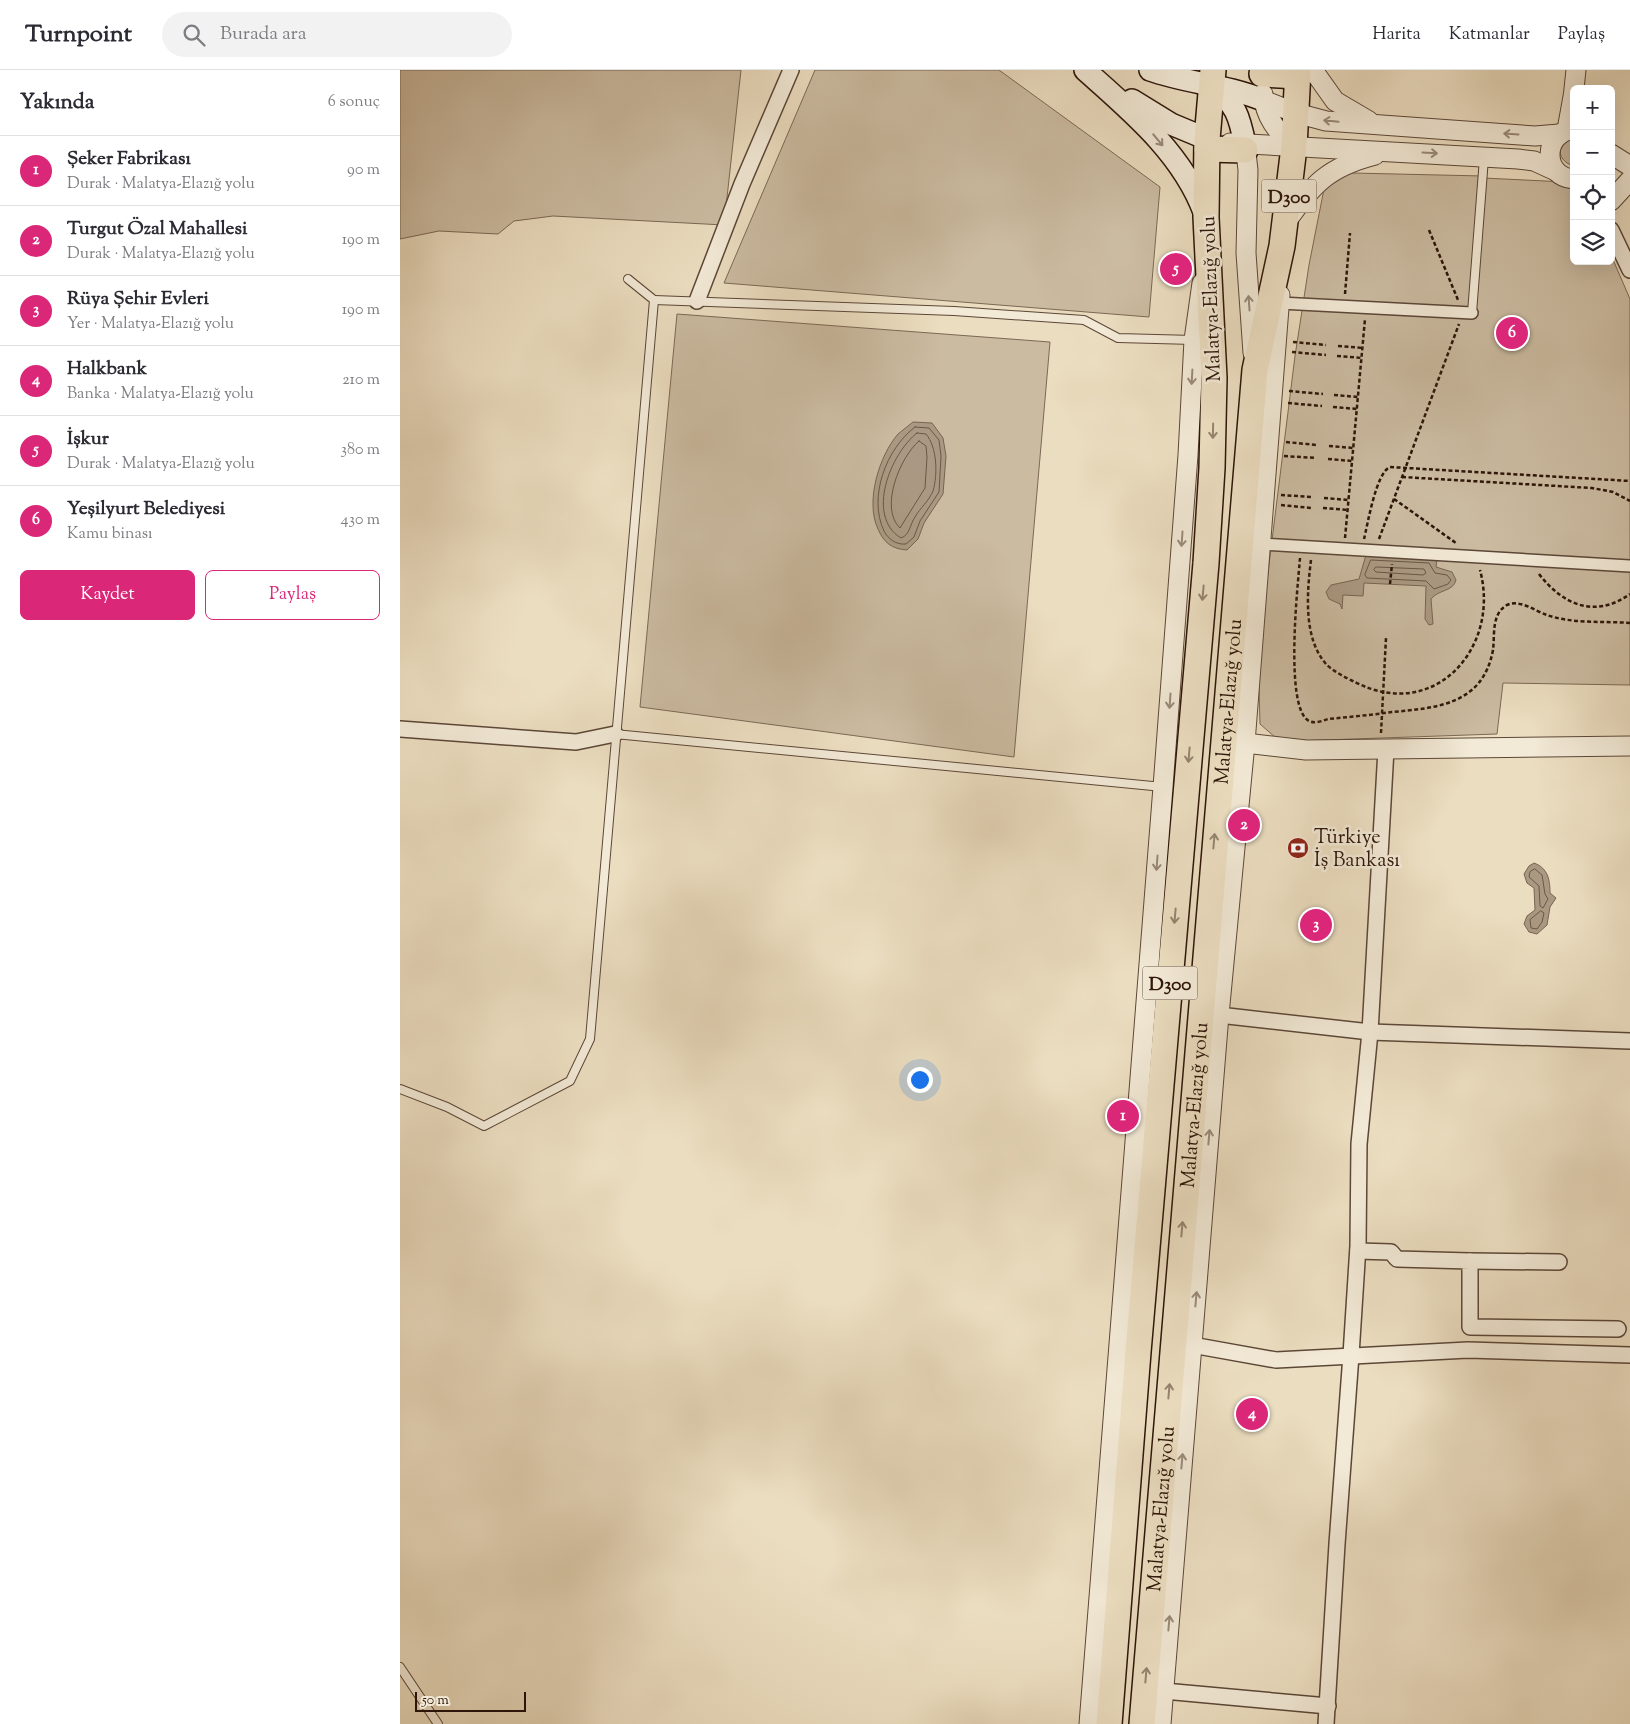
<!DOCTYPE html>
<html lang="tr">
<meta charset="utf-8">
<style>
:root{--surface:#fff;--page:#f2f2f3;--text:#2b2b33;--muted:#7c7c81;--line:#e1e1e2;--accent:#db2777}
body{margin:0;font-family:"Sorts Mill Goudy",serif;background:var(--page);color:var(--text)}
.controls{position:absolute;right:15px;top:15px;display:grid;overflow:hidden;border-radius:8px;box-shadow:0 5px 20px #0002}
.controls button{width:45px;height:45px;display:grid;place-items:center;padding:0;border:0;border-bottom:1px solid var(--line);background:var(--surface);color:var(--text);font:25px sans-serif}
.scale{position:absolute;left:15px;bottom:12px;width:111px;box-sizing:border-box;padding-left:5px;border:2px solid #2d1509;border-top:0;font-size:14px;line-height:18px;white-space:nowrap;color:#2d1509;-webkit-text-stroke:4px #f2e9d6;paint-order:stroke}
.you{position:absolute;left:519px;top:1009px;width:18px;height:18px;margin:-12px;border:4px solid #fff;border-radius:50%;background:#1a73e8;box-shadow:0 0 0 8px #1a73e833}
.badge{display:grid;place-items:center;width:32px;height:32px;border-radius:50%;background:var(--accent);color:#fff;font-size:16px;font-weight:700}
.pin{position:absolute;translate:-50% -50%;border:2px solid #fff;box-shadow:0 1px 5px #0006}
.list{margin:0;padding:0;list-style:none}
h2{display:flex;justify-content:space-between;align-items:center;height:65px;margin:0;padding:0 20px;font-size:21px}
h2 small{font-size:16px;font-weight:400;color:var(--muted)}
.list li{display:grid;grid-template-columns:32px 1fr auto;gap:15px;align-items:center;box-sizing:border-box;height:70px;padding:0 20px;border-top:1px solid var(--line)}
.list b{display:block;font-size:19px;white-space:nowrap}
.list p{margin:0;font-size:16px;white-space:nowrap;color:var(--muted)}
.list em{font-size:16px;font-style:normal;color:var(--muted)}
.actions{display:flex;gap:10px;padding:15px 20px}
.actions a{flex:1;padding:11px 0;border:1px solid var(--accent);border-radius:8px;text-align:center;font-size:18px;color:var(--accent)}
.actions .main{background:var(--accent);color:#fff}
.icon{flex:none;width:28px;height:28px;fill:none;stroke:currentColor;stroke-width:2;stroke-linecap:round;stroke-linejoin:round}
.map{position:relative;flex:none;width:1230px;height:1654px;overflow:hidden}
header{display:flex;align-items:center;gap:30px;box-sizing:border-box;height:70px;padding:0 25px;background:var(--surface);border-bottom:1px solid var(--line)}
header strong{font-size:24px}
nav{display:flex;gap:28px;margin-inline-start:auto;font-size:18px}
.search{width:350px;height:45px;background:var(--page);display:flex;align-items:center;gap:12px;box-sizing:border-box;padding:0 18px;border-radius:28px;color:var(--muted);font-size:19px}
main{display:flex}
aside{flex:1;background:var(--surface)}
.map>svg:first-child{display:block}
.green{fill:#cbbba1;stroke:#7c6855}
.water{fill:#aa9982;stroke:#786452}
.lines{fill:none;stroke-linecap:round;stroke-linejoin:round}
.shore{stroke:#6c5746;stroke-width:1}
.service-casing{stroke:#5c4737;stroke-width:10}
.pedestrian-casing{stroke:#5c4737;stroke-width:14}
.minor-casing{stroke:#5c4737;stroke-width:18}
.tertiary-casing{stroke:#5c4737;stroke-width:21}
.secondary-casing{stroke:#2d1509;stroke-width:24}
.trunk-casing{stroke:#2d1509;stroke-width:28}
.path{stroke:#2d1509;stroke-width:2.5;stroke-dasharray:4 2.5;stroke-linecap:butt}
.service{stroke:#f2e9d6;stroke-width:8}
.pedestrian{stroke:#f2e9d6;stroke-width:11}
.minor{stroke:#f2e9d6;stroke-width:15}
.tertiary{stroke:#f2e9d6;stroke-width:19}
.secondary{stroke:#f2e9d6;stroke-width:21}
.trunk{stroke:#ebddc0;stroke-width:25}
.oneway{stroke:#998a7a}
.oneway2{stroke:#96836e}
.labels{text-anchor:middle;stroke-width:5;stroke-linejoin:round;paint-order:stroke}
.shield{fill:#f2e9d6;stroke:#685546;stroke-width:1}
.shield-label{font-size:19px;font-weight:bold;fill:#2d1509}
.street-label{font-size:20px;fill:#2d1509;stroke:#f2e9d6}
.poi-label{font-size:20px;fill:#2d1509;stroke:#f2e9d6;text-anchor:start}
</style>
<header>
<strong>Turnpoint</strong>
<div class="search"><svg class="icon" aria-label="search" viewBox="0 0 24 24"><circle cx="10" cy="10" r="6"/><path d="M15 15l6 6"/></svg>Burada ara</div>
<nav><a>Harita</a><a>Katmanlar</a><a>Paylaş</a></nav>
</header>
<main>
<aside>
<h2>Yakında<small>6 sonuç</small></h2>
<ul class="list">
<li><span class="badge">1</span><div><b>Şeker Fabrikası</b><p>Durak · Malatya-Elazığ yolu</p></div><em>90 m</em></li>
<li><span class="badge">2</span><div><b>Turgut Özal Mahallesi</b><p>Durak · Malatya-Elazığ yolu</p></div><em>190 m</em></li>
<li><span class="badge">3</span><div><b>Rüya Şehir Evleri</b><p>Yer · Malatya-Elazığ yolu</p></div><em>190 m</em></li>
<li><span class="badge">4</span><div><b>Halkbank</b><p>Banka · Malatya-Elazığ yolu</p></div><em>210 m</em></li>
<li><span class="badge">5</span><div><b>İşkur</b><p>Durak · Malatya-Elazığ yolu</p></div><em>380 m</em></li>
<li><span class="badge">6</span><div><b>Yeşilyurt Belediyesi</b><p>Kamu binası</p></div><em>430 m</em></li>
</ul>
<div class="actions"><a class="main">Kaydet</a><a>Paylaş</a></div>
</aside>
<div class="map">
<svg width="1230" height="1654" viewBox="0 0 1230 1654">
<rect width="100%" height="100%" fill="#ebddc0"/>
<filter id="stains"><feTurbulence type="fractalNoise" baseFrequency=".004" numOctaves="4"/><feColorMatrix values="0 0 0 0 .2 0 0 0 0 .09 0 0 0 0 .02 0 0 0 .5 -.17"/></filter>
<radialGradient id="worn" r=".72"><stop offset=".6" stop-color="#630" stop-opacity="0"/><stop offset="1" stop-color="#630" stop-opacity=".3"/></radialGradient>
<g class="green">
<path d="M0 0H341L324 155 153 146 114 151 98 164 39 161 0 169Z"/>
<path d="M415 0H599L760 117 749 247 324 213Z"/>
<path d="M1174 65V96C1164 93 1159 87 1160 77Z"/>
<path d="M952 103 1083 106V108L1166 112 1174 117V191H1211V185L1230 229V615L1103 613 1097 664 895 671 876 668 860 654 858 582 895 286 909 195 924 119 932 110Z"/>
<path d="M277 244 650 272 614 687 240 637Z"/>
</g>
<g class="water">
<path d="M513 352 532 353 543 368 546 386 543 424 524 453 518 469 507 480C492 479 484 473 478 459 465 432 479 386 498 364 503 360 508 356 513 352Z"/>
<path d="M966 485 1037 489 1036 497 1052 502 1056 510C1053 522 1039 519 1031 529L1033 554 1029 555 1025 549 1026 516 964 513 963 526 943 525 942 539 940 534 929 529 926 522 931 515 959 509Z"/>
<path d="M1134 793C1148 798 1150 810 1150 823L1156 828 1150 837 1147 855 1137 864 1129 862 1124 854 1127 846 1135 840 1134 818 1127 813 1124 804 1129 796Z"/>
</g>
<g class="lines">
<g class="shore">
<path d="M515 357 529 358 539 370 541 386 539 422 520 451 514 467 506 474C496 475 488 469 484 461 468 427 486 379 515 357Z"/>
<path d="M517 363 526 364C537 377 538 404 533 421 529 431 520 438 515 447 510 454 510 465 501 468 465 446 491 383 517 363Z"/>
<path d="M519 371 526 376 527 387 525 418 500 458C479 438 500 387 519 371Z"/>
<path d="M971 490 1029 493 1035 503 1047 505 1051 510 1048 514 1034 519 1026 511 967 508 965 505Z"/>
<path d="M976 497 1024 499 1026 503 1023 505 976 502 974 500Z"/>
<path d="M1135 799 1142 805 1145 824 1148 829 1143 838 1140 836 1139 816 1129 807 1130 802Z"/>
<path d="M1141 841 1144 843 1142 852 1137 859 1131 858 1130 850Z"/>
</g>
<g class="service-casing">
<g id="service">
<path d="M254 230 554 241 684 250 718 268 794 270"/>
<path d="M1072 243 1084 88"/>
<path d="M215 664 763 717"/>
<path d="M0 1019 47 1037 84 1056 170 1011 190 969 254 230 228 209"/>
<path d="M0 1597 38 1654"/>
</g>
</g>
<g class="pedestrian-casing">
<g id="pedestrian">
<path d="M880 233 1072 243"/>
<path d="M861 474 1230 496"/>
</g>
</g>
<g class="minor-casing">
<g id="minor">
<path d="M1211 160 1230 200"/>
<path d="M297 231 342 114 391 0"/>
<path d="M0 659 176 672 215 664"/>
<path d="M819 945 970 962 1230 971"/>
<path d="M958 1181 991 1182 997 1189 1070 1191V1257L1218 1259"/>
<path d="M1070 1191 1159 1192"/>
<path d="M792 1275 876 1290 1068 1280 1230 1285"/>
<path d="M764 1621 928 1636"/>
<path d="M926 1654 937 1474 951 1285 958 1176 959 1074 970 962 986 679"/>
</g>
</g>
<g class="tertiary-casing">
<g id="tertiary">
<path d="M913 0 935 31 969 51"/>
<path d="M1174 19 1176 0"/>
<path d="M863 24C865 47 877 62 894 77"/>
<path d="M863 30 896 43 926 51 1135 66 1159 64"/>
<path d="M1174 59C1142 63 1142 107 1174 109"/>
<path d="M1167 60 1174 21"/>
<path d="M830 73 1118 89 1134 91 1156 101"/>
<path d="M845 74 848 100 846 183 853 283"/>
<path d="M1211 84 1230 96"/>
<path d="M1211 131 1230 110"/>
<path d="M886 152C913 114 928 97 975 85"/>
<path d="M845 673 906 680 1230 676"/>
<path d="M689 1654 763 717 788 385 794 270 802 213"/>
<path d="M761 1654 819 945 845 673 880 225"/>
</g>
</g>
<g class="secondary-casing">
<g id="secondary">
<path d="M685 0C731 41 782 83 804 142"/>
<path d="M750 0C787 13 827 15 863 30"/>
<path d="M813 16C836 35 839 45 845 74"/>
<path d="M732 30 771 54 807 69"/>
</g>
</g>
<g class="trunk-casing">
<g id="trunk">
<path d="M862 4 897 6"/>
<path d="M807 79 845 80"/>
<path d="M709 1654 738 1282 806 493 812 398 814 308 806 147 807 69 813 0"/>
<path id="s1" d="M742 1654 855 300 882 176 894 77 898 0"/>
</g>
</g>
<g class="path">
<path d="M1029 160 1058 230"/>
<path d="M945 224 950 163"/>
<path d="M893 272 926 275"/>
<path d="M938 276 963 278"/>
<path d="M892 282 926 285"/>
<path d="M937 286 962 288"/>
<path d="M889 321 923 324"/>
<path d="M934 325 958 327"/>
<path d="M888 333 922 336"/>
<path d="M933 337 957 339"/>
<path d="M886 372 917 375"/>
<path d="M929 376 953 378"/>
<path d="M884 386 916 388"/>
<path d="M928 389 952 391"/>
<path d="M1002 407 1192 418 1213 422 1230 431"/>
<path d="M881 425 912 427"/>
<path d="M924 428 948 430"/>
<path d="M994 429 1056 473"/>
<path d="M881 435 911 438"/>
<path d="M923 438 948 440"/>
<path d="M945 468 965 249"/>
<path d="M964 469C968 453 976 403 990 397L1230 411"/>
<path d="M979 469 1059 254"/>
<path d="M900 488C898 514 884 638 909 651 915 654 922 651 928 649 949 647 971 645 992 642 1036 638 1083 635 1093 580 1095 565 1091 544 1107 535 1120 529 1135 541 1147 545 1172 554 1204 551 1230 553"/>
<path d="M911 490C907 522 903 568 926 594 933 601 946 608 955 612 1034 653 1101 578 1080 500"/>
<path d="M1139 504C1163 535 1195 549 1230 524"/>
<path d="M990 514 992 494"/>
<path d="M981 663 986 568"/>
</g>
<use href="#service" class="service"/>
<use href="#pedestrian" class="pedestrian"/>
<use href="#minor" class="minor"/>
<use href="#tertiary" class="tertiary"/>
<use href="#secondary" class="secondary"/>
<use href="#trunk" class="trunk"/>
</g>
<defs><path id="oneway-shaft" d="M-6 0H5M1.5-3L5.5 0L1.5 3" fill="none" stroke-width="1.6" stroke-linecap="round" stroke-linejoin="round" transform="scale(1.25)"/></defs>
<g class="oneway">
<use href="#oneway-shaft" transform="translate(931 51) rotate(-174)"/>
<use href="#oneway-shaft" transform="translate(1111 64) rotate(-176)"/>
<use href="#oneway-shaft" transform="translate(758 70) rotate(50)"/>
<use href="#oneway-shaft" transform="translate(1030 83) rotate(3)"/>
<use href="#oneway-shaft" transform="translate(849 233) rotate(-94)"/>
<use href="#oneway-shaft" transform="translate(792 307) rotate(93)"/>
<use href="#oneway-shaft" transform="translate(782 469) rotate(94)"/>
<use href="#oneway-shaft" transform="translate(770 631) rotate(94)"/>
<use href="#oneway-shaft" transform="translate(757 793) rotate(94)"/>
<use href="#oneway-shaft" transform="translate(809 1067) rotate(-85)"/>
<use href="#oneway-shaft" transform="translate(796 1229) rotate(-85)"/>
<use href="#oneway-shaft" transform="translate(782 1391) rotate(-85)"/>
<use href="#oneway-shaft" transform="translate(769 1553) rotate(-85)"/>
</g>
<g class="oneway2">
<use href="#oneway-shaft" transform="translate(813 361) rotate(91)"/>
<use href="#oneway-shaft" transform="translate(803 523) rotate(95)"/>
<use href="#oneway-shaft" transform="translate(789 685) rotate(95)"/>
<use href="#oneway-shaft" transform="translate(814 771) rotate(-85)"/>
<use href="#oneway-shaft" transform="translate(775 846) rotate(95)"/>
<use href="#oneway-shaft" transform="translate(782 1159) rotate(-85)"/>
<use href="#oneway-shaft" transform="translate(769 1321) rotate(-85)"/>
<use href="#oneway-shaft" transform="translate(746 1605) rotate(-85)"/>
</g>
<defs>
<g id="bank-disc" transform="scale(1.125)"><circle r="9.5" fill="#8f2418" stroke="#f2e9d6"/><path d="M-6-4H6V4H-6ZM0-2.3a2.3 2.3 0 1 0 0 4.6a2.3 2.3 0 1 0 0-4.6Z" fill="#fff"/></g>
</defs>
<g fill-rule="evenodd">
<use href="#bank-disc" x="898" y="778"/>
</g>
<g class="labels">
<g class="shield">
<rect x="861.5" y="109.5" width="55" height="33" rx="4"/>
<rect x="742.5" y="896.5" width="55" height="33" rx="4"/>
</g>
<g class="shield-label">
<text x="889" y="133">D300</text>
<text x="770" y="920">D300</text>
</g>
<g class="street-label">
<text transform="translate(810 229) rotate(-92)" y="7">Malatya-Elazığ yolu</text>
<text dy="7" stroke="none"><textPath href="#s1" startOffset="1026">Malatya-Elazığ yolu</textPath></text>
<text dy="7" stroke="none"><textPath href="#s1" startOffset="621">Malatya-Elazığ yolu</textPath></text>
<text dy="7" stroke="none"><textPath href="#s1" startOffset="216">Malatya-Elazığ yolu</textPath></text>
</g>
<g class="poi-label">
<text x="914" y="773">Türkiye<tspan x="914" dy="23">İş Bankası</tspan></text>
</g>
</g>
<rect width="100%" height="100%" filter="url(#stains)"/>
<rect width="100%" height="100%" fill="url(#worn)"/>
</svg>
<div class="controls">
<button>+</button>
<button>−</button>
<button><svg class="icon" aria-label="locate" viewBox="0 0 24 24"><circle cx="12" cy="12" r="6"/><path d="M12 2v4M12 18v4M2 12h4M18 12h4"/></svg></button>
<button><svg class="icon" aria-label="layers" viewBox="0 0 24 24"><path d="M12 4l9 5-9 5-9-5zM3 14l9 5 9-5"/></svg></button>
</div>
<div class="scale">50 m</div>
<div class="you"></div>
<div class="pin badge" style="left:723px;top:1046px">1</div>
<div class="pin badge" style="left:844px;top:755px">2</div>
<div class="pin badge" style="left:916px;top:855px">3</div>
<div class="pin badge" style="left:852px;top:1344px">4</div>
<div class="pin badge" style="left:776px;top:199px">5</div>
<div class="pin badge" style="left:1112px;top:263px">6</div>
</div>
</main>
